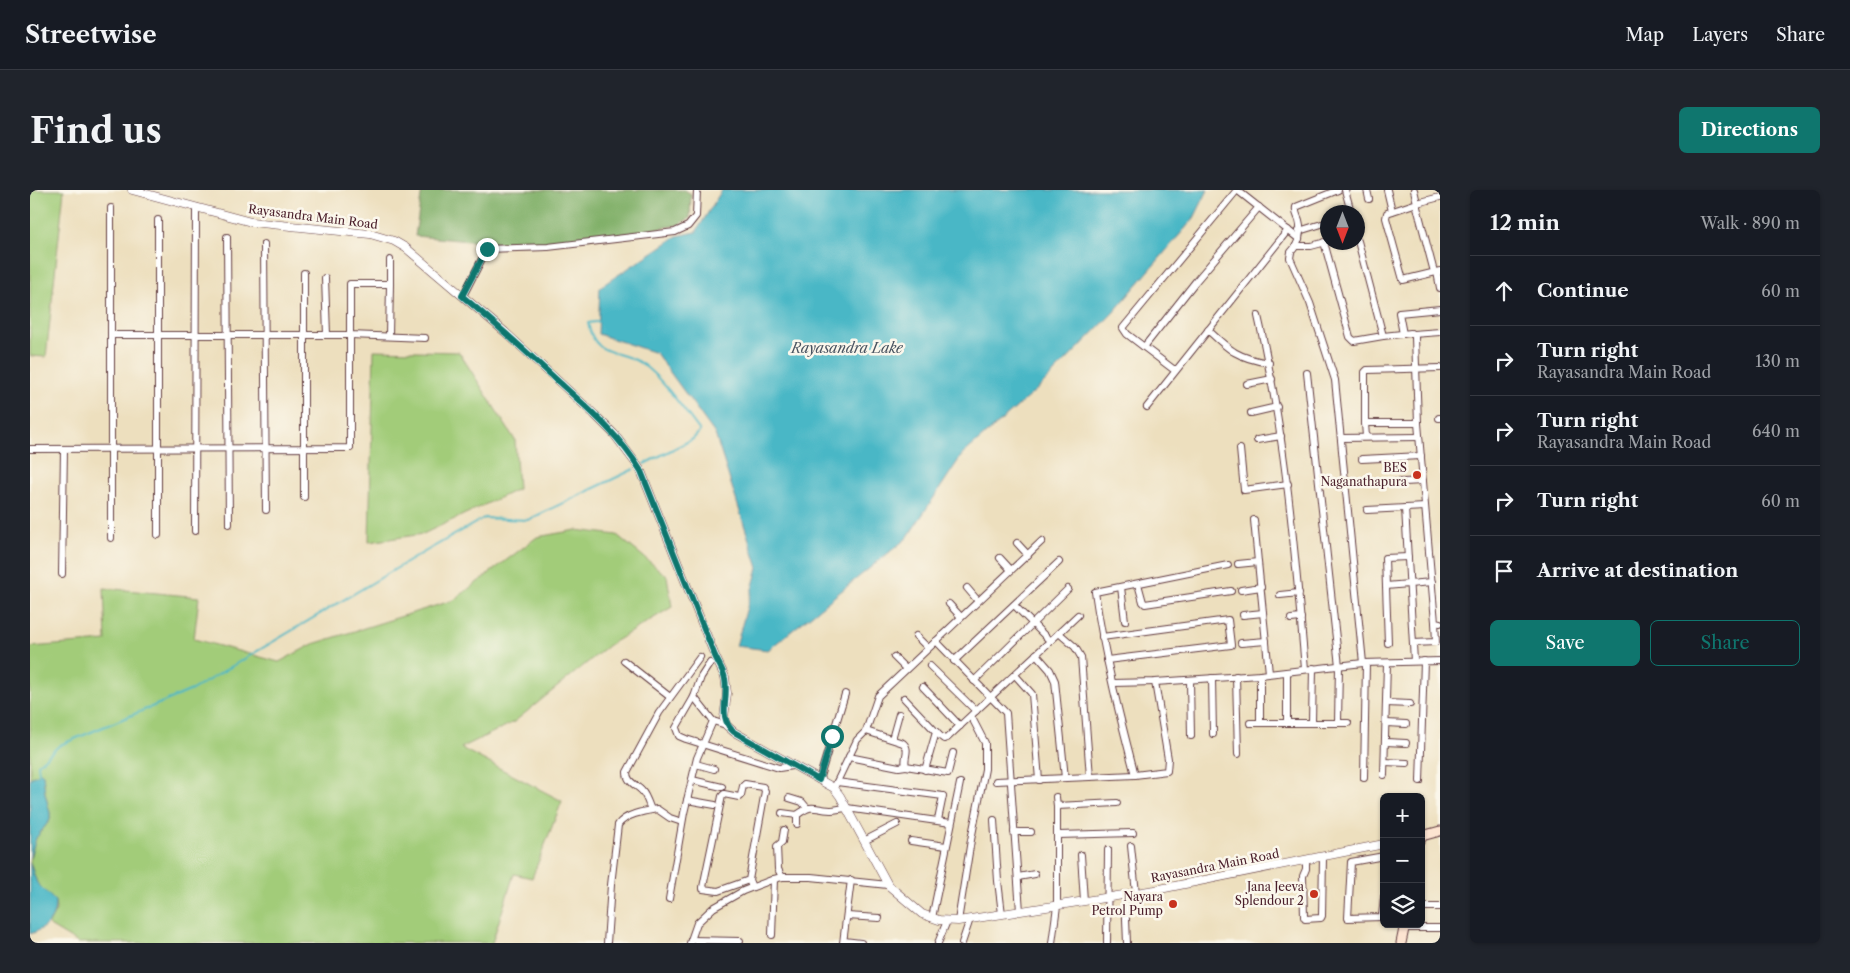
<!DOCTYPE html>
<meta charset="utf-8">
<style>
:root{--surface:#171b24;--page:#20242c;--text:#f1f3f6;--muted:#9ea1a6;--line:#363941;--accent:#0f766e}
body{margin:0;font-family:"Libre Caslon Text",serif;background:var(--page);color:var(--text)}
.controls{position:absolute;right:15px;bottom:15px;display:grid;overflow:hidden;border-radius:8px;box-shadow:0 1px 4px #0004}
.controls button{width:45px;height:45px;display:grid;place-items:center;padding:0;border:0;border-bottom:1px solid var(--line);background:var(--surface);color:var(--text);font:25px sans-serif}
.compass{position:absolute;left:1290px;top:15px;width:45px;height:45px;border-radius:50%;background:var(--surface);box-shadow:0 1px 4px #0004;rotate:180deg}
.stop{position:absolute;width:15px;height:15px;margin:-11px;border:4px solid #0f766e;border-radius:50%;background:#fff}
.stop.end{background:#0f766e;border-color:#fff;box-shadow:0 1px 5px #0008}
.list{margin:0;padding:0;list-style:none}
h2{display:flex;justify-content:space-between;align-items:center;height:65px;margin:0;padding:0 20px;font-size:21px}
h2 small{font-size:16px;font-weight:400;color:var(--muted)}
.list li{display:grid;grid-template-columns:32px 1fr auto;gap:15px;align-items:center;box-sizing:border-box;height:70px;padding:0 20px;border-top:1px solid var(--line)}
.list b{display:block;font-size:19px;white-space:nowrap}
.list p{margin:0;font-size:16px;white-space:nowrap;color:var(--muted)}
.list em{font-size:16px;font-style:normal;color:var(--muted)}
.actions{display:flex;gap:10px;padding:15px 20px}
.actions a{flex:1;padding:11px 0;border:1px solid var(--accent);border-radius:8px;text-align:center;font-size:18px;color:var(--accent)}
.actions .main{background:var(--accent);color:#fff}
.icon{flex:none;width:28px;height:28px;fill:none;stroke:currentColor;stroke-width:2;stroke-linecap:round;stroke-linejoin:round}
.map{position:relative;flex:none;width:1410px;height:753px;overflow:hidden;border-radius:8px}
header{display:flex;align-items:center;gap:30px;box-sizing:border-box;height:70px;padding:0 25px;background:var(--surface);border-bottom:1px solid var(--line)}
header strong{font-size:24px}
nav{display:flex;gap:28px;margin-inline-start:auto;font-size:18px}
.intro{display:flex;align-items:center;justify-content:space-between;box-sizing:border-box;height:120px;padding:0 30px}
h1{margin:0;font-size:35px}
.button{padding:12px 22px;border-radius:8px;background:var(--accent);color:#fff;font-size:18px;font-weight:700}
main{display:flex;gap:30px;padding:0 30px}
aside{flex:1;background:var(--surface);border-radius:8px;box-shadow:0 1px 4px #0004}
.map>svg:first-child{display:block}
.green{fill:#a2cc79;stroke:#767652}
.forest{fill:#81b069;stroke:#66684a}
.water{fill:#4ab7c6;stroke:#4a6b78}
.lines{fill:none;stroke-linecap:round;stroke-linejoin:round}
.stream{stroke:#4ab7c6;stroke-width:2}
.minor-casing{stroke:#623c41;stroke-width:8}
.tertiary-casing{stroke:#623c41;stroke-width:9}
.secondary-casing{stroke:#623c41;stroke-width:11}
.minor{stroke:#fff;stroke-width:6}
.tertiary{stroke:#fff;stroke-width:8}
.secondary{stroke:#fde4d1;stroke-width:9}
.route{stroke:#0f766e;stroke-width:6}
.poi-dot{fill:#c8321e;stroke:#fbf7ec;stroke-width:2}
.labels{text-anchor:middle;stroke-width:5;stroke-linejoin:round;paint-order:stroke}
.street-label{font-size:12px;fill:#4a1f2b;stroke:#fbf7ec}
.poi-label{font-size:12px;fill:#4a1f2b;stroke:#fbf7ec;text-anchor:end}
.water-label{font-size:14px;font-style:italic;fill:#4a5461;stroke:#fbf7ec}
</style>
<header>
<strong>Streetwise</strong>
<nav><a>Map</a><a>Layers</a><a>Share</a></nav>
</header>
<div class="intro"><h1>Find us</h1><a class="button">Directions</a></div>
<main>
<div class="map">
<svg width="1410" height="753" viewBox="0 0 1410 753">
<rect width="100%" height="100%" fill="#fbf7ec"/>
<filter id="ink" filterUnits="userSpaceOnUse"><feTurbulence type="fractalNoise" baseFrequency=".02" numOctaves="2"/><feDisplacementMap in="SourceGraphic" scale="10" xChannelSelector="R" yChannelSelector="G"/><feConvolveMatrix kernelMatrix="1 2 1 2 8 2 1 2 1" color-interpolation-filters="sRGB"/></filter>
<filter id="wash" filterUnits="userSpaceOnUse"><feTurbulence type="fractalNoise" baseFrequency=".0096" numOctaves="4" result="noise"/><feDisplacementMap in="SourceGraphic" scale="20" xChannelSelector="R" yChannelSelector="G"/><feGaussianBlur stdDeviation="1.12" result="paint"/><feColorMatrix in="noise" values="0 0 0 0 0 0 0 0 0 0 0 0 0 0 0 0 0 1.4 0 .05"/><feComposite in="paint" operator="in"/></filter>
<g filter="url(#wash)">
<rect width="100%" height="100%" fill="#eddfbe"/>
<g class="green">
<path d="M0 0H34L16 167 0 166Z"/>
<path d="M344 160 429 162 485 250 488 299 393 344 339 352Z"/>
<path d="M546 340 587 345 637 386 642 417 579 455 484 532 431 558 532 611 502 688 484 684 462 753H48L18 735 26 720 25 711 7 693 0 673 2 657 6 648 20 630V623L15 603 13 585 4 586 0 588V457L76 451 74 398 169 407 164 449 249 472 283 454 424 410 507 347Z"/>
</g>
<path class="forest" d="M392 0H655L661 4 660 28 648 35 606 43 502 54 460 53 385 46Z"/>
<g class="water">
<path d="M692 0H1178L1164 28 1083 123 1012 195 932 265 877 348 738 460 706 456 728 378 685 244 626 163 568 144 570 97 647 46 666 42Z"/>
<path d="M11 583 13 585 15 603 20 623V630L6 648 0 668V588Z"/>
<path d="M0 673 7 693 25 711C26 728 16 739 0 744Z"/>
</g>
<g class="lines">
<g class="stream">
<path d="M572 131 558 133C565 170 590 158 612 174 633 189 654 220 670 241L663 249 614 274"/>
<path d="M9 584 8 574 30 555 162 500 384 368 454 328 498 330 604 279"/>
</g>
</g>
</g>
<g filter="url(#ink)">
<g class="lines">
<g class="minor-casing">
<g id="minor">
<path d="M1207 0 1269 49"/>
<path d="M1308 0 1266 17C1265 23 1267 25 1269 30 1272 41 1269 54 1261 62L1260 68 1280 113 1305 190 1333 473"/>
<path d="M1315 0 1321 22"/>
<path d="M1337 0 1339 9"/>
<path d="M1357 0 1362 21"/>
<path d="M1384 0 1387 13 1357 23 1356 28 1373 90 1410 81"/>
<path d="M81 18V348"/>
<path d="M128 30V345"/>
<path d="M1269 41 1298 32"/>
<path d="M197 47 199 334"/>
<path d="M1328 51 1353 146 1381 143 1385 147 1388 233 1405 432 1410 433"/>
<path d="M1294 52 1320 147 1324 151 1353 146"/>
<path d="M234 54 236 320"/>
<path d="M1266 56H1281L1296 52"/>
<path d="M360 70V94H320V145L395 148"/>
<path d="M1404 82 1387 17V13L1410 7"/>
<path d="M1407 82 1410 98"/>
<path d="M274 83V307"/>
<path d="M295 88 297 145"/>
<path d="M433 106 457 59 518 57 645 42 658 36 666 26 667 0"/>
<path d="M1228 126C1255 242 1265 360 1275 479"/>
<path d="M1178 140C1200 161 1208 168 1239 173"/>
<path d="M1373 144 1369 123 1410 119"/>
<path d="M1383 144 1410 142"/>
<path d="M359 146 360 94"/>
<path d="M1114 157 1166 91 1229 17"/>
<path d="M1146 179H1143L1097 144 1093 138 1207 0"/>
<path d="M1277 183 1309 476 1308 533"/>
<path d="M1217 194 1242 189"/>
<path d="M1117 217 1258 40"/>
<path d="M1221 223 1247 217"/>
<path d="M1409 228H1410"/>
<path d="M1335 233V182L1337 180 1410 178"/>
<path d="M1336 247 1335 233H1388"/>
<path d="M1311 248 1389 247"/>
<path d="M1227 250 1251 246"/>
<path d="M0 259 320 258V145H81"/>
<path d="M1210 259 1214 300 1258 294"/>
<path d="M1332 269 1391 266"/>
<path d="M1336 294 1393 291"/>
<path d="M1375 318 1384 471"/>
<path d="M1337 320 1395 317"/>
<path d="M1224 330 1228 372"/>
<path d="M165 341 166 17"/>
<path d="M987 353 998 365"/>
<path d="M970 368 981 380"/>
<path d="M1208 374 1228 372 1239 483"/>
<path d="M32 384 34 259"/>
<path d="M1108 394 1113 412 1115 414 1201 401"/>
<path d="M1356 396 1402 392"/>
<path d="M1091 397 1095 431"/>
<path d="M937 398 948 411"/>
<path d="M1211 400 1231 397"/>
<path d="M1250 405 1269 403"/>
<path d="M919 414 931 427"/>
<path d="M984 415 1020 451"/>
<path d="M1213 425 1233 423"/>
<path d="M1261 429 1271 428"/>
<path d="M1029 443 1045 457 1051 467 1060 587"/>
<path d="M886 446 898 458"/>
<path d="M1072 447 1198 430 1201 455 1077 470"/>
<path d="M906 451 976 523 990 721"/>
<path d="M1211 453 1236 451"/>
<path d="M1358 453 1355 368 1378 367"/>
<path d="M1383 453 1406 452 1405 432"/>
<path d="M1006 464 1020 480 1025 491 1035 588"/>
<path d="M864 467 876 479"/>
<path d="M594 471 640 507"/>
<path d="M924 471 1029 372"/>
<path d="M680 473 671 487 664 507 646 538 649 546 656 549 749 578 762 576"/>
<path d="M900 476 946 521"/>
<path d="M1257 482V533"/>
<path d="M985 485 1002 504 1009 590"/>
<path d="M1230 485V533"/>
<path d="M1206 486 1208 564"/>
<path d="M1182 488 1183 544"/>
<path d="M1160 490 1161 546"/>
<path d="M944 491 1038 399"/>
<path d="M1083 493 1125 492 1230 485 1333 473 1410 471"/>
<path d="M893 497 930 536"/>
<path d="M664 507 683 531 696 535"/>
<path d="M874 508 910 546 914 549 917 548 1048 425"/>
<path d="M1356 513 1380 514"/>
<path d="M1220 533H1318"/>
<path d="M1282 533 1283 478"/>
<path d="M1356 533 1376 534"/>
<path d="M836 541 873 553C881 560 873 567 876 576L918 583 923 563"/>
<path d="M862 549 869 524"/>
<path d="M1356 552 1376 553"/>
<path d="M819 567 869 577 876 576"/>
<path d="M1355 572 1377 573"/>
<path d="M666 574 684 579"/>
<path d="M895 580 906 542"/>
<path d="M1105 585C1089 524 1074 464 1065 402L1198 375"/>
<path d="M1354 585 1357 473"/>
<path d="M1334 588 1336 473"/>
<path d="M662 590 692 597"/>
<path d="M789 590 815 504"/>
<path d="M966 591 1105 585 1137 581 1138 569 1125 492"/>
<path d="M1390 591 1394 471"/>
<path d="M807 592 913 606 908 630"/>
<path d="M804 598 827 550 836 541 848 506 1012 351"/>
<path d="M1026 607 1027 616"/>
<path d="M759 608 772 612 777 618"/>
<path d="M657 610 685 615"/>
<path d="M621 620C619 615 616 605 612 601 606 594 597 593 597 582L629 523 670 467"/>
<path d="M752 623 767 625C785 612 783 620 801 620 806 620 812 618 817 618L921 633"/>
<path d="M767 625V634"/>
<path d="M964 630 968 691 972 724"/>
<path d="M984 642H1001"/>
<path d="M1028 645 1103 643"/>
<path d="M834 651 867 634"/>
<path d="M881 651 916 656"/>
<path d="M1101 656 1106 703"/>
<path d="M1051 665 1054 711"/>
<path d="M1354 666 1321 672 1318 728 1352 727 1354 707"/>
<path d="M1276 670V679L1273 686 1274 727 1275 729 1291 728 1292 726 1293 667"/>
<path d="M752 687 748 679 747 656 752 652 754 640"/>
<path d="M988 687 1005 684"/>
<path d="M719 690 688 701 673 699V697L692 606 694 604 709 607 711 605 713 596 715 594 733 597 735 601 719 690 722 697"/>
<path d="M1095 705 1097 753"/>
<path d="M639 709 654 623 667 568 683 531"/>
<path d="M1391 717H1410"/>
<path d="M817 726 849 728"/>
<path d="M902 728 930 593"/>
<path d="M928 731 941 650 955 579V553L941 526"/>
<path d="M1374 738H1410"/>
<path d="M742 745 744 689"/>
<path d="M661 750 710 751"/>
<path d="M814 751 831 753"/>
<path d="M577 753 581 695 588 635C595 624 615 621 627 619L640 628 652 632"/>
<path d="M660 753 667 733 683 718 713 701 744 689 752 687H781L858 695"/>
<path d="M813 753 821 690"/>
<path d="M908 753 917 731"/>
<path d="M932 753 940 729"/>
<path d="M1022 753 1027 716V616L1087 613"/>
<path d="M1077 753 1078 660"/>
</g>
</g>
<g class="tertiary-casing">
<path id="tertiary" d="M102 0 221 32 340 44 364 51 376 58 475 142 565 225 584 244 605 272 611 281 685 466 695 487 697 503 694 528 696 535 704 542 804 598 810 606 858 695 892 724 909 730 928 731 1125 700 1354 654"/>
</g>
<g class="secondary-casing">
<g id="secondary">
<path d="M1391 649 1392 646 1410 641"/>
<path d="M1371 753 1375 734"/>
</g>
</g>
<use href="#minor" class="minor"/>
<use href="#tertiary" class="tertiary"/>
<use href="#secondary" class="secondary"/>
</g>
</g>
<g class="lines" filter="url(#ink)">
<path class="route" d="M457 59 432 106C466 134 498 163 530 193 560 220 590 246 611 281L685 466C688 473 694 481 695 489 699 510 687 527 704 542L789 590 802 546"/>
</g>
<g class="poi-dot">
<circle cx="1387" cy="285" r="5"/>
<circle cx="1284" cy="704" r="5"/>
<circle cx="1143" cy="714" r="5"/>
</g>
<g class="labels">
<g class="street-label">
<text transform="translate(283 27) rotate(7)" y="4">Rayasandra Main Road</text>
<text transform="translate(1185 676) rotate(-11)" y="4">Rayasandra Main Road</text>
</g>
<g class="poi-label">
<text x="1377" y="282">BES<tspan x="1377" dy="14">Naganathapura</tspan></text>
<text x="1274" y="701">Jana Jeeva<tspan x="1274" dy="14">Splendour 2</tspan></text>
<text x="1133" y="711">Nayara<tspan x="1133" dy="14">Petrol Pump</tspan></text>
</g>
<g class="water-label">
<text x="817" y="163">Rayasandra Lake</text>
</g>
</g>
</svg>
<div class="controls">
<button>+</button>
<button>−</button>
<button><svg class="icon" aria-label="layers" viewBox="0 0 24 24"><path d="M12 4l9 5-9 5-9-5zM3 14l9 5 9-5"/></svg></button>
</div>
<svg class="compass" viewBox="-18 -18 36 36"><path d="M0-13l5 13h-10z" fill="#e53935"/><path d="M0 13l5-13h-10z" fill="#9ea1a6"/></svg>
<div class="stop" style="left:802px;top:546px"></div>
<div class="stop end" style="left:457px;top:59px"></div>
</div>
<aside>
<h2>12 min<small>Walk · 890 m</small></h2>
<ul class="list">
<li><svg class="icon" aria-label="ahead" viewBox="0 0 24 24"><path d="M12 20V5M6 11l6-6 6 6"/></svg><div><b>Continue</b></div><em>60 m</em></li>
<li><svg class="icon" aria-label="right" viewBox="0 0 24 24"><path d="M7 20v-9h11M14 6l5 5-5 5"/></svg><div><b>Turn right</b><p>Rayasandra Main Road</p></div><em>130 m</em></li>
<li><svg class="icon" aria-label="right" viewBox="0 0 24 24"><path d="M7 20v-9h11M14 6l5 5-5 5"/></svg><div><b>Turn right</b><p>Rayasandra Main Road</p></div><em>640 m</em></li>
<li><svg class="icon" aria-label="right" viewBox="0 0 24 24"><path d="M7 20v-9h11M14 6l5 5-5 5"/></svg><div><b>Turn right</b></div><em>60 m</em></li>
<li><svg class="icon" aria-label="arrive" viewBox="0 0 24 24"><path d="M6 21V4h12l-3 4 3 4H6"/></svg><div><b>Arrive at destination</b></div></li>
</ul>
<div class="actions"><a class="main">Save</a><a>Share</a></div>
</aside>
</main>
